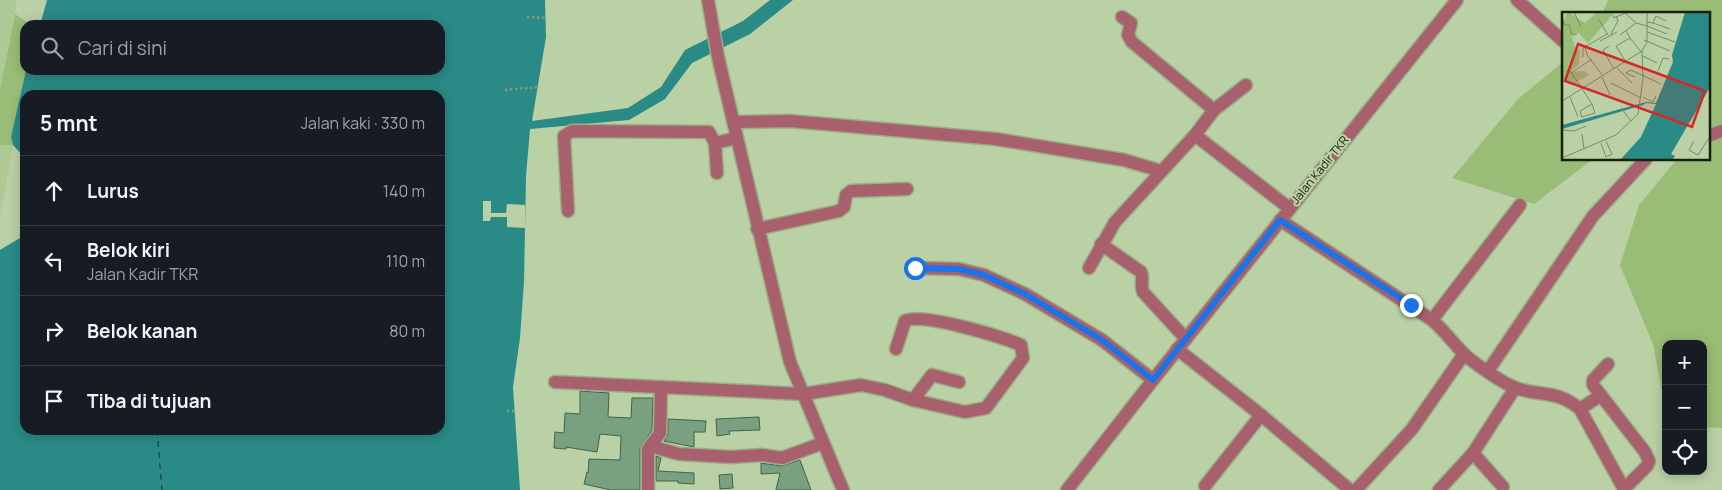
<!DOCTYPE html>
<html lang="id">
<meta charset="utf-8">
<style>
:root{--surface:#171b24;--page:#242831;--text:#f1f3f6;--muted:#9ea1a6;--line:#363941}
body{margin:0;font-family:Manrope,sans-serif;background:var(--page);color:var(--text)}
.controls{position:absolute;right:15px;bottom:15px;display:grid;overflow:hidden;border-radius:10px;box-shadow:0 2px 12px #0003}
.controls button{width:45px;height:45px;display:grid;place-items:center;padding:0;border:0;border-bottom:1px solid var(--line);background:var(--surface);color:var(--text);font:25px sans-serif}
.stop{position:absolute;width:15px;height:15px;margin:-11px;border:4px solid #1a73e8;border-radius:50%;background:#fff}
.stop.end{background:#1a73e8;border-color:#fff;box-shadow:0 1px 5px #0008}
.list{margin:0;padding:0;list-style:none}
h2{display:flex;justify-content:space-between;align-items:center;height:65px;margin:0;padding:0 20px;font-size:21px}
h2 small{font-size:16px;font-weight:400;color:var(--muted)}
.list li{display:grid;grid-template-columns:32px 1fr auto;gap:15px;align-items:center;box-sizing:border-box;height:70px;padding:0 20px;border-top:1px solid var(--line)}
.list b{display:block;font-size:19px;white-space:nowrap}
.list p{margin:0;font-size:16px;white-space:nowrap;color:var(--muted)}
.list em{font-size:16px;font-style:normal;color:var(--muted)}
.icon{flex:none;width:28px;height:28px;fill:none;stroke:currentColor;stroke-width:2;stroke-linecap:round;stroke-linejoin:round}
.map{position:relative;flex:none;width:1722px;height:490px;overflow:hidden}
.search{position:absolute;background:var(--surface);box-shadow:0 2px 12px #0003;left:20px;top:20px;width:425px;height:55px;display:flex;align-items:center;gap:12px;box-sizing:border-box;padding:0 18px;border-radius:15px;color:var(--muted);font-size:19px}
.panel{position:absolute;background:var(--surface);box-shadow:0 2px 12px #0003;left:20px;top:90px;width:425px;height:345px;border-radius:15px}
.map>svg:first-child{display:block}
.built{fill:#aec896}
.green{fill:#99bd76}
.water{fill:#2a8a86}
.pier{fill:#bad0a5}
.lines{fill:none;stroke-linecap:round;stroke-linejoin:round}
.ferry{stroke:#153231;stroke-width:1;stroke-dasharray:6 5;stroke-linecap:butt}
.building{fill:#79a080;stroke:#3f6447}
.minor-casing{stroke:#99ad87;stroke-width:15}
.path{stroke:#879976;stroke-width:2.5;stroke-dasharray:2.5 2.5;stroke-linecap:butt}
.minor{stroke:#a8616c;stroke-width:12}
.route{stroke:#1a73e8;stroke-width:6}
.labels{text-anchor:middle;stroke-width:4.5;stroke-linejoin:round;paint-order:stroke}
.street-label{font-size:12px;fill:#171f0f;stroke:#bad0a5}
.inset-river{fill:none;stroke:#2a8a86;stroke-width:2.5}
.inset-road{fill:none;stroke:#798969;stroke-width:1}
.view{fill:#d62828;fill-opacity:0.15;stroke:#d62828;stroke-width:2.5}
.inset-edge{fill:none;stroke:#171f0f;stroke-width:2.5}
</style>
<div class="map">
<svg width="1722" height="490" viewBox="0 0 1722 490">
<rect width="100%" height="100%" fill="#bad0a5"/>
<g class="built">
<path d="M0 0H17L0 90Z"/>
<path d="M1 145H13L0 215V149Z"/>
</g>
<g class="green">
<path d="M1608 0H1722V428L1703 427V344H1666V412L1653 344 1620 265 1639 205 1677 159H1708V14H1602Z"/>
<path d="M15 14 31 25H25L26 70 11 137 13 145H1L0 149V90Z"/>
<path d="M1563 62V159H1593L1534 204 1452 178 1518 99Z"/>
</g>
<path class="water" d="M47 0H545L546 37 532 121 628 108 661 87 685 50 743 21 770 0H793L750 34 692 63 665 99 629 120 530 129 526 176 524 282 520 338 513 387 520 490H0V250L25 235V430H440V95H25V158L13 145 11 137 26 70H440V25H40Z"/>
<path class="pier" d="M483 201H491V213H506L507 204 525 205V228L507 227V217H491L490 221H483Z"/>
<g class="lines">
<path class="ferry" d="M157 430 162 490"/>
</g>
<g class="building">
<path d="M580 391 609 393 608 417 631 418 632 398H653L652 430 640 449V490H611L584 484 587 472 588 473 589 459 620 460 621 436 600 434 597 452 566 447V449L554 448 555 432 564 433 565 413 580 414Z"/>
<path d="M759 417 760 430 729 431 730 434 717 436 716 419Z"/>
<path d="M668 419 706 421 705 432H694V447L664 441 668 434Z"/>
<path d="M656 456 661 458 658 471 694 473V484L678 483V481H656Z"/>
<path d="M800 460 811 490H776L780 473 761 474V463L781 466Z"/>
<path d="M732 474 733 488 720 489 719 475Z"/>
</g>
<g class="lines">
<g class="minor-casing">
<g id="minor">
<path d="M708 0 718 57 790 362 843 490"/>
<path d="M1517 0 1563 41"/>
<path d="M1214 110 1246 85"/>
<path d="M733 122 790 121 996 139 1124 160 1161 171"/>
<path d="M1195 135 1289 208"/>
<path d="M1708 136 1722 131"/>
<path d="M717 173 715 143 737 138"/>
<path d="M568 211 564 136 572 131 709 132 715 143"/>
<path d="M1280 220 1432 320C1444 330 1453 343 1464 354 1474 363 1502 383 1516 388 1541 397 1556 389 1580 409L1624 489"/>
<path d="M757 229 839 211 844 207 846 195 851 191 907 189"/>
<path d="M1101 244 1141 272C1144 279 1140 285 1143 292L1186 339"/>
<path d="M915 268 959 269 984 275 1025 294 1102 340 1153 380"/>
<path d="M1089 268 1115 222 1195 135 1214 110 1132 42 1128 35 1131 23 1122 17"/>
<path d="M1432 320 1520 205"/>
<path d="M1177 349 1261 415 1350 490"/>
<path d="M1608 364 1593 380V385L1645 452 1649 461 1647 466 1623 490"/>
<path d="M1488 371 1593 216 1646 159"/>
<path d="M555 382 803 394 861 385 885 390 913 400 965 412 986 408 1023 358 1021 345C1002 337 922 312 905 321L896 349"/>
<path d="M913 400 932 375 959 382"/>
<path d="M1580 409 1601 395"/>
<path d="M650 446 679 454 731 457 762 455 782 458 823 443"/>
<path d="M1473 453 1503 487"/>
<path d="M1205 486 1261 415"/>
<path d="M648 490V449L660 433 661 387"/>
<path d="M1067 490 1153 380 1457 0"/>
<path d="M1356 490 1412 429 1464 354"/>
<path d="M1439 490 1473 453 1515 388"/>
</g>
</g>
<g class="path">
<path d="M527 17 546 18"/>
<path d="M505 90 537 87"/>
<path d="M507 411H515"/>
</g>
<use href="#minor" class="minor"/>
</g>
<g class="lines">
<path class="route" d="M915 268 959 269 984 275 1025 294 1102 340 1153 380 1280 220 1411 305"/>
</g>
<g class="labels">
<g class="street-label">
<text transform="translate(1320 170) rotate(-51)" y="4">Jalan Kadir TKR</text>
</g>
</g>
<g transform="translate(1562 12)">
<rect width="148" height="148" fill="#bad0a5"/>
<path d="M6 0 23 11 35 0H53L26 31 17 21 9 23 14 37 18 38 17 52 8 60 22 59 27 63 10 73 0 68V12Z" fill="#99bd76"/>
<path d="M123 0H147V77L109 142 113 144 111 147H59L79 125 94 92 84 91 81 93 0 117V113L84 90 94 91 111 50 110 43Z" fill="#2a8a86"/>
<path class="inset-river" d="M133 98 127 89 147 14"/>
<path class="inset-road" d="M12 0 19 15M0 3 2 13H7L10 23 15 22M51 3 52 6 63 1 74 11 85 14M37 8 46 23M85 10 91 11 94 4 104 9M91 11 108 17M85 14 105 22M85 20 113 30M49 22 56 9 54 4M58 23 74 11M68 26 79 40M82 28 108 39M38 29 55 20M47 34 41 38 52 57M23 35 25 43 41 64M81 44 95 51M21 45V36L45 22M64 50 54 34 68 26 64 19M55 56 70 71M4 59H8L15 69 30 92 33 101 20 105 18 99 30 92M96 59 101 46 107 47M9 61 30 47M40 65 48 83M73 65 64 61 69 58 99 72M49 71 79 86M8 85 16 105M81 85 91 90 94 84M0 89 80 39 85 30V0M59 96 69 109M0 118 12 119 24 114M20 122 22 137M132 129 127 138 136 143 147 126M39 131 44 145 50 142 44 129M0 146 54 123 76 102 81 67 80 39"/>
<path class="view" d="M16 32 143 79 130 115 3 69Z"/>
<rect width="148" height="148" class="inset-edge"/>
</g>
</svg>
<div class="controls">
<button>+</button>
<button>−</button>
<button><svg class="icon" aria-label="locate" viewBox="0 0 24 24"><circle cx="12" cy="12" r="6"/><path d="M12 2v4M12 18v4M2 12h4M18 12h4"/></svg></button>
</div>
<div class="stop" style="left:915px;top:268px"></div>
<div class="stop end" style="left:1411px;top:305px"></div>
<div class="search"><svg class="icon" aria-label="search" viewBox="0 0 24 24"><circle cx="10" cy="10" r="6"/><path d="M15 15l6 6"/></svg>Cari di sini</div>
<section class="panel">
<h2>5 mnt<small>Jalan kaki · 330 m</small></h2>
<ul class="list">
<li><svg class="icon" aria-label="ahead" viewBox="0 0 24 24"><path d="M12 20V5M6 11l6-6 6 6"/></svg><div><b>Lurus</b></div><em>140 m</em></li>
<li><svg class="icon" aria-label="left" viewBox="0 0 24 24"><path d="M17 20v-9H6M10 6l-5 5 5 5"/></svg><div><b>Belok kiri</b><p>Jalan Kadir TKR</p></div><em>110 m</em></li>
<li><svg class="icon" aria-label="right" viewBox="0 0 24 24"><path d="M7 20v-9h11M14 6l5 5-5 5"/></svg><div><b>Belok kanan</b></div><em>80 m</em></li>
<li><svg class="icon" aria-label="arrive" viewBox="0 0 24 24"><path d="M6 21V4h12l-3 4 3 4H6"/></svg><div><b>Tiba di tujuan</b></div></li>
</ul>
</section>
</div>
